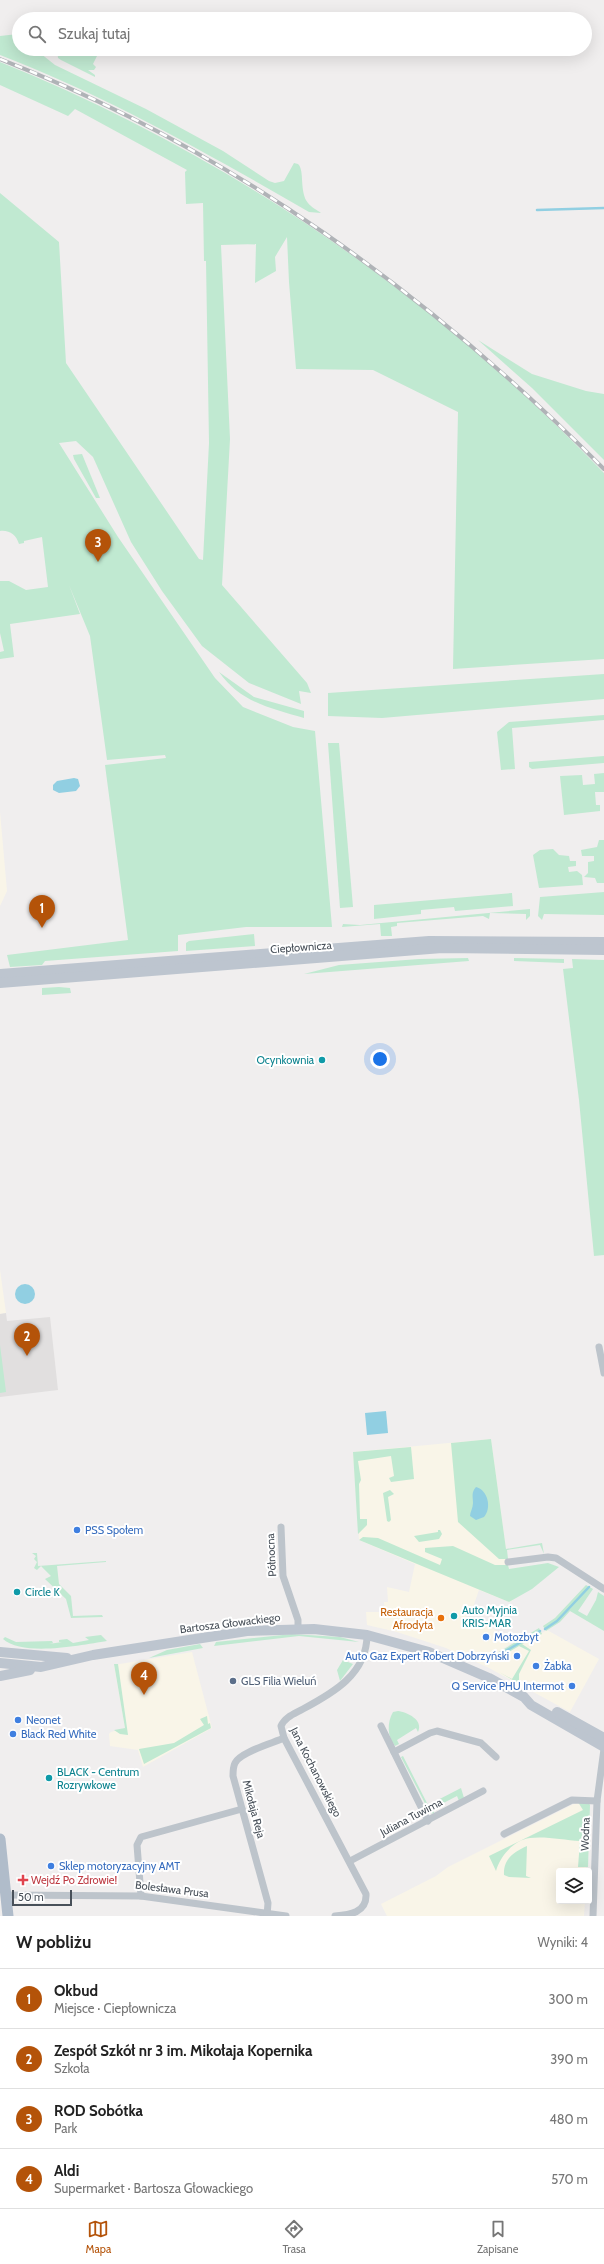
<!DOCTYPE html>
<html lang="pl">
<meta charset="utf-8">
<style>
:root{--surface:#fff;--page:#f2f2f2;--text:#222;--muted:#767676;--line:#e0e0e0;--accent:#b45309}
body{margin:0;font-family:Cabin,sans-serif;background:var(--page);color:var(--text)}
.controls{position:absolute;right:12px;bottom:12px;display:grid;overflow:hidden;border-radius:4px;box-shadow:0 4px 16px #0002}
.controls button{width:36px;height:36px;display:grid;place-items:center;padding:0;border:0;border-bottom:1px solid var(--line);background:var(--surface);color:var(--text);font:20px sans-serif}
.scale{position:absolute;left:12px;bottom:10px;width:60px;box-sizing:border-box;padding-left:4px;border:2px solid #485059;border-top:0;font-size:11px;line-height:14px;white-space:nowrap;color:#485059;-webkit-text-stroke:3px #fff;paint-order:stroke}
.you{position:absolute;left:380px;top:1059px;width:14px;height:14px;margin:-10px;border:3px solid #fff;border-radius:50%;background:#1a73e8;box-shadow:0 0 0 6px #1a73e833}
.badge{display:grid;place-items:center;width:26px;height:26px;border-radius:50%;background:var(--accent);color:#fff;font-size:13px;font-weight:700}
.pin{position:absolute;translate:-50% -33px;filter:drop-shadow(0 1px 2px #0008)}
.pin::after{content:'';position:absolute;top:21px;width:14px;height:12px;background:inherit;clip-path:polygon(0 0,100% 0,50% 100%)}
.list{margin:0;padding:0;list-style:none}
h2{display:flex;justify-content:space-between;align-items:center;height:52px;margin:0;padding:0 16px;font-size:17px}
h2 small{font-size:13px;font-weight:400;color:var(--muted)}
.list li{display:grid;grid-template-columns:26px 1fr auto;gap:12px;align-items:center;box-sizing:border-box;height:60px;padding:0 16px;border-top:1px solid var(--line)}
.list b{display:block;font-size:15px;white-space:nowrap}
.list p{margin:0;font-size:13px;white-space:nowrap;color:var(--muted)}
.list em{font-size:13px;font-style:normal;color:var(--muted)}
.icon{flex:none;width:22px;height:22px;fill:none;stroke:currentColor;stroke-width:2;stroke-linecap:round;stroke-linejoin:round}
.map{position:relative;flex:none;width:604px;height:1916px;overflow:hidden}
.search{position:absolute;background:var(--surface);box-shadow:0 4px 16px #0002;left:12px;right:12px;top:12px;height:44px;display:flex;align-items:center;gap:10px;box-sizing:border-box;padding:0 14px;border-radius:22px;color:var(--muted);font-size:15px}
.sheet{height:292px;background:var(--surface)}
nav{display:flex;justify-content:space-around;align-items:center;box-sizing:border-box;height:56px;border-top:1px solid var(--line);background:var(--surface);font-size:11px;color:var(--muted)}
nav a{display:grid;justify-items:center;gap:2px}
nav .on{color:var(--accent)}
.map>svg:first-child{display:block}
.commercial{fill:#f9f5e8}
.education{fill:#e1dfdf}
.green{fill:#c0e9d1}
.water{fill:#91cfe2}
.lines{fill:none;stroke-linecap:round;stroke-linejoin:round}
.stream{stroke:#91cfe2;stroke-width:2.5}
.street{stroke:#bdc4cb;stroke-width:7}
.secondary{stroke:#bdc5cf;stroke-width:10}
.primary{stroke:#b0bcca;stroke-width:11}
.rail-casing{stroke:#b0b3b7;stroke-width:4}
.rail{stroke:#fff;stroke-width:2.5;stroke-dasharray:8;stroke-linecap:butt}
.culture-dot{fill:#0f9aa8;stroke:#fff;stroke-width:1.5}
.shop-dot{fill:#3f7fe0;stroke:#fff;stroke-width:1.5}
.food-dot{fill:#e8710a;stroke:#fff;stroke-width:1.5}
.service-dot{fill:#5c6f8a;stroke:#fff;stroke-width:1.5}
.health-dot{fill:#e0444e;stroke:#fff;stroke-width:1.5}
.labels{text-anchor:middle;stroke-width:4;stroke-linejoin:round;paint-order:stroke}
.street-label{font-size:11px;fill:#485059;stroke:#fff}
.culture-label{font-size:11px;fill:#0d838f;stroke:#fff;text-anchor:start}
.shop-label{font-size:11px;fill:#366cbe;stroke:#fff;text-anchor:start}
.food-label{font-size:11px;fill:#c56008;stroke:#fff;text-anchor:end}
.service-label{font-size:11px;fill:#4e5e75;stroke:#fff;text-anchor:start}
.health-label{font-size:11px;fill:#be3a42;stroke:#fff;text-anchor:start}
</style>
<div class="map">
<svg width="604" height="1916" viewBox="0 0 604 1916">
<rect width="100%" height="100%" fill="#f0eeee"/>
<g class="commercial">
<path d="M0 812 7 891 0 906Z"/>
<path d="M0 1270 6 1313 0 1314Z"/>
<path d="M491 1439 513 1600 509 1602 479 1590 472 1610 468 1609 465 1622 468 1628 482 1620 512 1643 498 1652 500 1657 547 1630 599 1659 570 1712 489 1668 446 1648 397 1632 367 1625 366 1612H385L384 1602H388L387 1587 409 1592 415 1564 359 1540 353 1452Z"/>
<path d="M192 1652 212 1728 143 1767 138 1750 110 1746 109 1734 111 1732 125 1728 114 1665Z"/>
<path d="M578 1802 589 1819 586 1871H559V1901H585L584 1916H387L381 1904 436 1876 448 1867Z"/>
</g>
<path class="education" d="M6 1313 7 1321 50 1317 58 1390 0 1397V1314Z"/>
<g class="green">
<path d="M18 34 19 49H35L55 65 146 109 223 151 269 181 275 183 284 181 294 163 298 164C305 170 299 192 308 203 311 207 317 210 321 213L309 212C210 155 107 96 0 55V36Z"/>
<path d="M57 49H94L97 56 93 64 96 67 94 70H88L95 75V77L61 60 58 58Z"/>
<path d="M0 62C228 154 433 295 604 473V659L453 669 458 412 373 370 296 369 289 282 287 237 275 257 276 271 255 283 256 244 221 245 230 439 222 585 307 683 311 693 299 691 301 704 249 683 202 646 162 591 131 542 93 457 76 441 59 443 118 537 215 678 243 707 293 727 315 731 332 927H246L178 935V951L45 961 42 965 10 967 7 955 128 940 105 765 166 758 165 755 107 760 90 636 69 585 80 614 10 624 14 657 0 659V652L4 651 0 633V581H9L26 590 48 587 42 537 24 541V543L19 544C16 535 10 530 0 531V193L59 242 66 363 199 559 203 560 209 443 206 261H204L203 203 186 204 185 172 187 170 75 109 68 116 0 85Z"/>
<path d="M478 340 532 374 586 391 604 394V460L532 388Z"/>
<path d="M82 454 100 498H96L74 459 73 455Z"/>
<path d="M219 672 254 697 304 711V718C270 708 240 702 219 672Z"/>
<path d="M604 674V699L382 718 328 716V693Z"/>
<path d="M604 715V720L512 728 515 769 501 770 497 732 509 722Z"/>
<path d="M328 743H339L353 907 340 908Z"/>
<path d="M604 756V763L532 769 529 767V762Z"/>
<path d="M604 773V792H595L596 805H600V811L564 815 560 776 582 775 583 785 595 784 594 774Z"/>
<path d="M599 840H604V883H597L595 878 584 877 588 873V862L594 861V856H582L581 850 597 847Z"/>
<path d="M553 849 559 855 569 856 570 861H576V866L568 867 569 872 577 871 582 875 583 885 539 888 533 855 540 850Z"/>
<path d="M604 892V915L544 914 542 920 538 916 540 897Z"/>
<path d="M512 893 513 906 455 911 454 907 421 910V914L374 919V905Z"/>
<path d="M530 909V916L526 920V914L490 913 489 919 483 916 397 923V926L391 927 392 936H381L380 924 342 927 343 924 360 925Z"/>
<path d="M254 934 255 946 186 951V943L189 941Z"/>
<path d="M468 958 469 961 304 974 339 965 419 959Z"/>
<path d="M514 958 564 959V963L514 961Z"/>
<path d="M572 959 604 960V1255L594 1256 579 1100 563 969 573 968Z"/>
<path d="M59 987 70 988 71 993 42 995V988Z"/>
<path d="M0 1345 6 1392 0 1393Z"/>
<path d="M491 1439 506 1549 542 1543 544 1554 540 1545 507 1550 508 1559H499L458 1522 451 1443Z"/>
<path d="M411 1447 414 1479 391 1482 389 1478 394 1476 391 1456 358 1461 361 1480 359 1484 360 1519H367V1525L358 1534 353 1452Z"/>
<path d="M390 1490 394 1494 388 1497 391 1520 389 1522 387 1521 383 1493Z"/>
<path d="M438 1530H440L442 1534 439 1539 419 1542 414 1536 438 1532Z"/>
<path d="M363 1537 378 1538 440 1565 442 1559 425 1552V1548L453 1546 495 1565H508L509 1569 548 1563 559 1567 532 1589 509 1602 359 1540Z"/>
<path d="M32 1553H37L38 1566 106 1561V1562L57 1566 59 1584 71 1596 73 1616 102 1615 103 1617 71 1618 66 1599 45 1579 51 1576 41 1566 37 1570 34 1568 37 1562 34 1559 36 1556Z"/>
<path d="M586 1585 593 1589 578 1611 587 1616 596 1600 598 1592 604 1596V1631L570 1611 560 1622 546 1631 543 1626 555 1618Z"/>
<path d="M539 1628 542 1634 522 1644 531 1650 519 1674V1682L523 1686 499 1672 512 1679 529 1651 519 1646 499 1658 494 1655Z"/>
<path d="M292 1634 340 1637 359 1642 299 1636 214 1646 216 1642Z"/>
<path d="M101 1635 107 1641C82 1645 23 1657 3 1639L5 1637 16 1642 52 1641 53 1643 49 1644 62 1642H59V1640L67 1639 73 1643 89 1640 85 1637Z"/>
<path d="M200 1644 203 1648 149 1658 167 1650Z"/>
<path d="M343 1660 353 1664 340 1681 337 1670Z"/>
<path d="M114 1664H118L128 1735 120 1734 114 1730 125 1728Z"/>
<path d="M398 1711C407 1712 424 1720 418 1732L416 1728 397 1740 399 1744 395 1746C387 1737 387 1722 393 1712Z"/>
<path d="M207 1716 208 1724 210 1723 211 1728 144 1764 139 1749 174 1743 204 1725 200 1719Z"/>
<path d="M403 1756 428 1805 461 1788 464 1798 459 1801 457 1796 432 1809 435 1814 430 1813 401 1757Z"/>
<path d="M578 1802H588L590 1805 588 1867H578L580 1841C564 1840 545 1836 530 1838 514 1840 500 1856 496 1871L489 1856 583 1810Z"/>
<path d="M527 1846 526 1876 531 1878 509 1877 504 1875C503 1859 514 1852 527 1846Z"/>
</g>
<g class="water">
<path d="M74 778 78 779 80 786 76 791 59 793 53 790V785L57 781Z"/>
<circle cx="25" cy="1294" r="10"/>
<path d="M386 1411 388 1433 367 1435 365 1413Z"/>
<path d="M476 1487C488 1490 492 1508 484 1517L476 1520 470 1516C470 1512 473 1508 473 1503 473 1496 471 1493 476 1487Z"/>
</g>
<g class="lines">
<g class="stream">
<path d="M537 210 604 208"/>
<path d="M545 1629 557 1621 589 1587"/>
<path d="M497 1656 540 1631"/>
</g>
<g class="street">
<path d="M599 1347 604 1373"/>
<path d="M281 1527 283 1576 298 1620V1628"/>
<path d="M508 1562 548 1557 556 1558 604 1589"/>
<path d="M381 1726 428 1821"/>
<path d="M394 1752 430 1733 437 1731 481 1743 496 1757"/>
<path d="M504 1834 572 1800 597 1801"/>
<path d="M350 1861 483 1791"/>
<path d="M6 1895 141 1896 286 1916"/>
<path d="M141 1896 137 1845 141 1837 242 1809"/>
<path d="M267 1916 268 1903 233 1776C233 1772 233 1767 235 1763 240 1752 273 1743 284 1738"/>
<path d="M335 1916C349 1915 367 1913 366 1894L284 1738 281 1726C285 1717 294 1714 303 1709 333 1693 367 1674 367 1635"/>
<path d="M593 1916 597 1801 604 1749"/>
</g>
<g class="secondary">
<path d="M0 974 429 941 604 942"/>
<path d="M0 983 442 948 604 950"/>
<path d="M0 1652 67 1658"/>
<path d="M0 1663 41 1667 93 1655 247 1631 314 1629 367 1635 429 1652 489 1678 524 1697 531 1705 604 1747"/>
<path d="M0 1676 30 1670"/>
<path d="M557 1712 604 1738"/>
</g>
<path class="primary" d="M0 1839 8 1916"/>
<g class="rail-casing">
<path id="rail" d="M0 59C229 148 432 296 604 469"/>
</g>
<use href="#rail" class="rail"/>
</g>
<g class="culture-dot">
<circle cx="322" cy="1060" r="4"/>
<circle cx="17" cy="1592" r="4"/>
<circle cx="454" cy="1616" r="4"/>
<circle cx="49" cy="1778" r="4"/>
</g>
<g class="shop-dot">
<circle cx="77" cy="1530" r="4"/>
<circle cx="486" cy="1637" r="4"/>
<circle cx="517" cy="1656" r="4"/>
<circle cx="536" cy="1666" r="4"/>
<circle cx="572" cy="1686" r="4"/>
<circle cx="18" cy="1720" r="4"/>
<circle cx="13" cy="1734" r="4"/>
<circle cx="51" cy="1866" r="4"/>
</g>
<circle class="food-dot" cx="441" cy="1618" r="4"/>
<circle class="service-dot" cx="233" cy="1681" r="4"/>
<path class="health-dot" d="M21 1874h4v4h4v4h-4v4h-4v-4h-4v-4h4z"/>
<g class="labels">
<g class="street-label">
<text transform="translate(301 947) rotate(-4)" y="4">Ciepłownicza</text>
<text transform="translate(271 1555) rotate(-93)" y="4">Północna</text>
<text transform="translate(230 1623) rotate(-7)" y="4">Bartosza Głowackiego</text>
<text transform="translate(316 1772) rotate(63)" y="4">Jana Kochanowskiego</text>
<text transform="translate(254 1809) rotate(75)" y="4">Mikołaja Reja</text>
<text transform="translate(411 1817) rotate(-28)" y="4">Juliana Tuwima</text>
<text transform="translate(585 1834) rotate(-88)" y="4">Wodna</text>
<text transform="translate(172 1889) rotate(7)" y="4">Bolesława Prusa</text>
</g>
<g class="culture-label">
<text x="314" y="1064" text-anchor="end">Ocynkownia</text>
<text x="25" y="1596">Circle K</text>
<text x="462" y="1614">Auto Myjnia<tspan x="462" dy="13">KRIS-MAR</tspan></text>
<text x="57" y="1776">BLACK - Centrum<tspan x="57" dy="13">Rozrywkowe</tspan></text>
</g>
<g class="shop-label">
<text x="85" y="1534">PSS Społem</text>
<text x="494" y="1641">Motozbyt</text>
<text x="509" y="1660" text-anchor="end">Auto Gaz Expert Robert Dobrzyński</text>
<text x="544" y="1670">Żabka</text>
<text x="564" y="1690" text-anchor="end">Q Service PHU Intermot</text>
<text x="26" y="1724">Neonet</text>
<text x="21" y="1738">Black Red White</text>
<text x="59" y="1870">Sklep motoryzacyjny AMT</text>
</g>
<g class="food-label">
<text x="433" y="1616">Restauracja<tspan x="433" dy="13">Afrodyta</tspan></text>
</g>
<g class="service-label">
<text x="241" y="1685">GLS Filia Wieluń</text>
</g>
<g class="health-label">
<text x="31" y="1884">Wejdź Po Zdrowie!</text>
</g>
</g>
</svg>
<div class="controls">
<button><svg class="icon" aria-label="layers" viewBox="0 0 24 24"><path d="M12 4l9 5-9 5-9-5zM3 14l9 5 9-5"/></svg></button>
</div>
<div class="scale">50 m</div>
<div class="you"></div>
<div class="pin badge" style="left:42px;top:928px">1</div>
<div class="pin badge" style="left:27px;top:1356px">2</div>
<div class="pin badge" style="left:98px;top:562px">3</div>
<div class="pin badge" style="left:144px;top:1695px">4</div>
<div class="search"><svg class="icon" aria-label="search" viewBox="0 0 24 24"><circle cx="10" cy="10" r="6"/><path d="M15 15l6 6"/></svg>Szukaj tutaj</div>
</div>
<section class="sheet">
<h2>W pobliżu<small>Wyniki: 4</small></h2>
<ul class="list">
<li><span class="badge">1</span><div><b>Okbud</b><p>Miejsce · Ciepłownicza</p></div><em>300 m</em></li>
<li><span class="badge">2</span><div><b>Zespół Szkół nr 3 im. Mikołaja Kopernika</b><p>Szkoła</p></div><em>390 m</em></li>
<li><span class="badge">3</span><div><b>ROD Sobótka</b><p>Park</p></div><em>480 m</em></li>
<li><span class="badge">4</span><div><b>Aldi</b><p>Supermarket · Bartosza Głowackiego</p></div><em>570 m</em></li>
</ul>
</section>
<nav>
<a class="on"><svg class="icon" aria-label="map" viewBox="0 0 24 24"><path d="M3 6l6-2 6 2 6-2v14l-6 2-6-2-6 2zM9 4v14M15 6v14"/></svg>Mapa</a>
<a><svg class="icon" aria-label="directions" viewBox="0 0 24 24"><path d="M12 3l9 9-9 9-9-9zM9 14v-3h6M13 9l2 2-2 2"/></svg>Trasa</a>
<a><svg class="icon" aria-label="saved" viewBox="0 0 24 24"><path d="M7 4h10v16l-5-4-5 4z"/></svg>Zapisane</a>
</nav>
